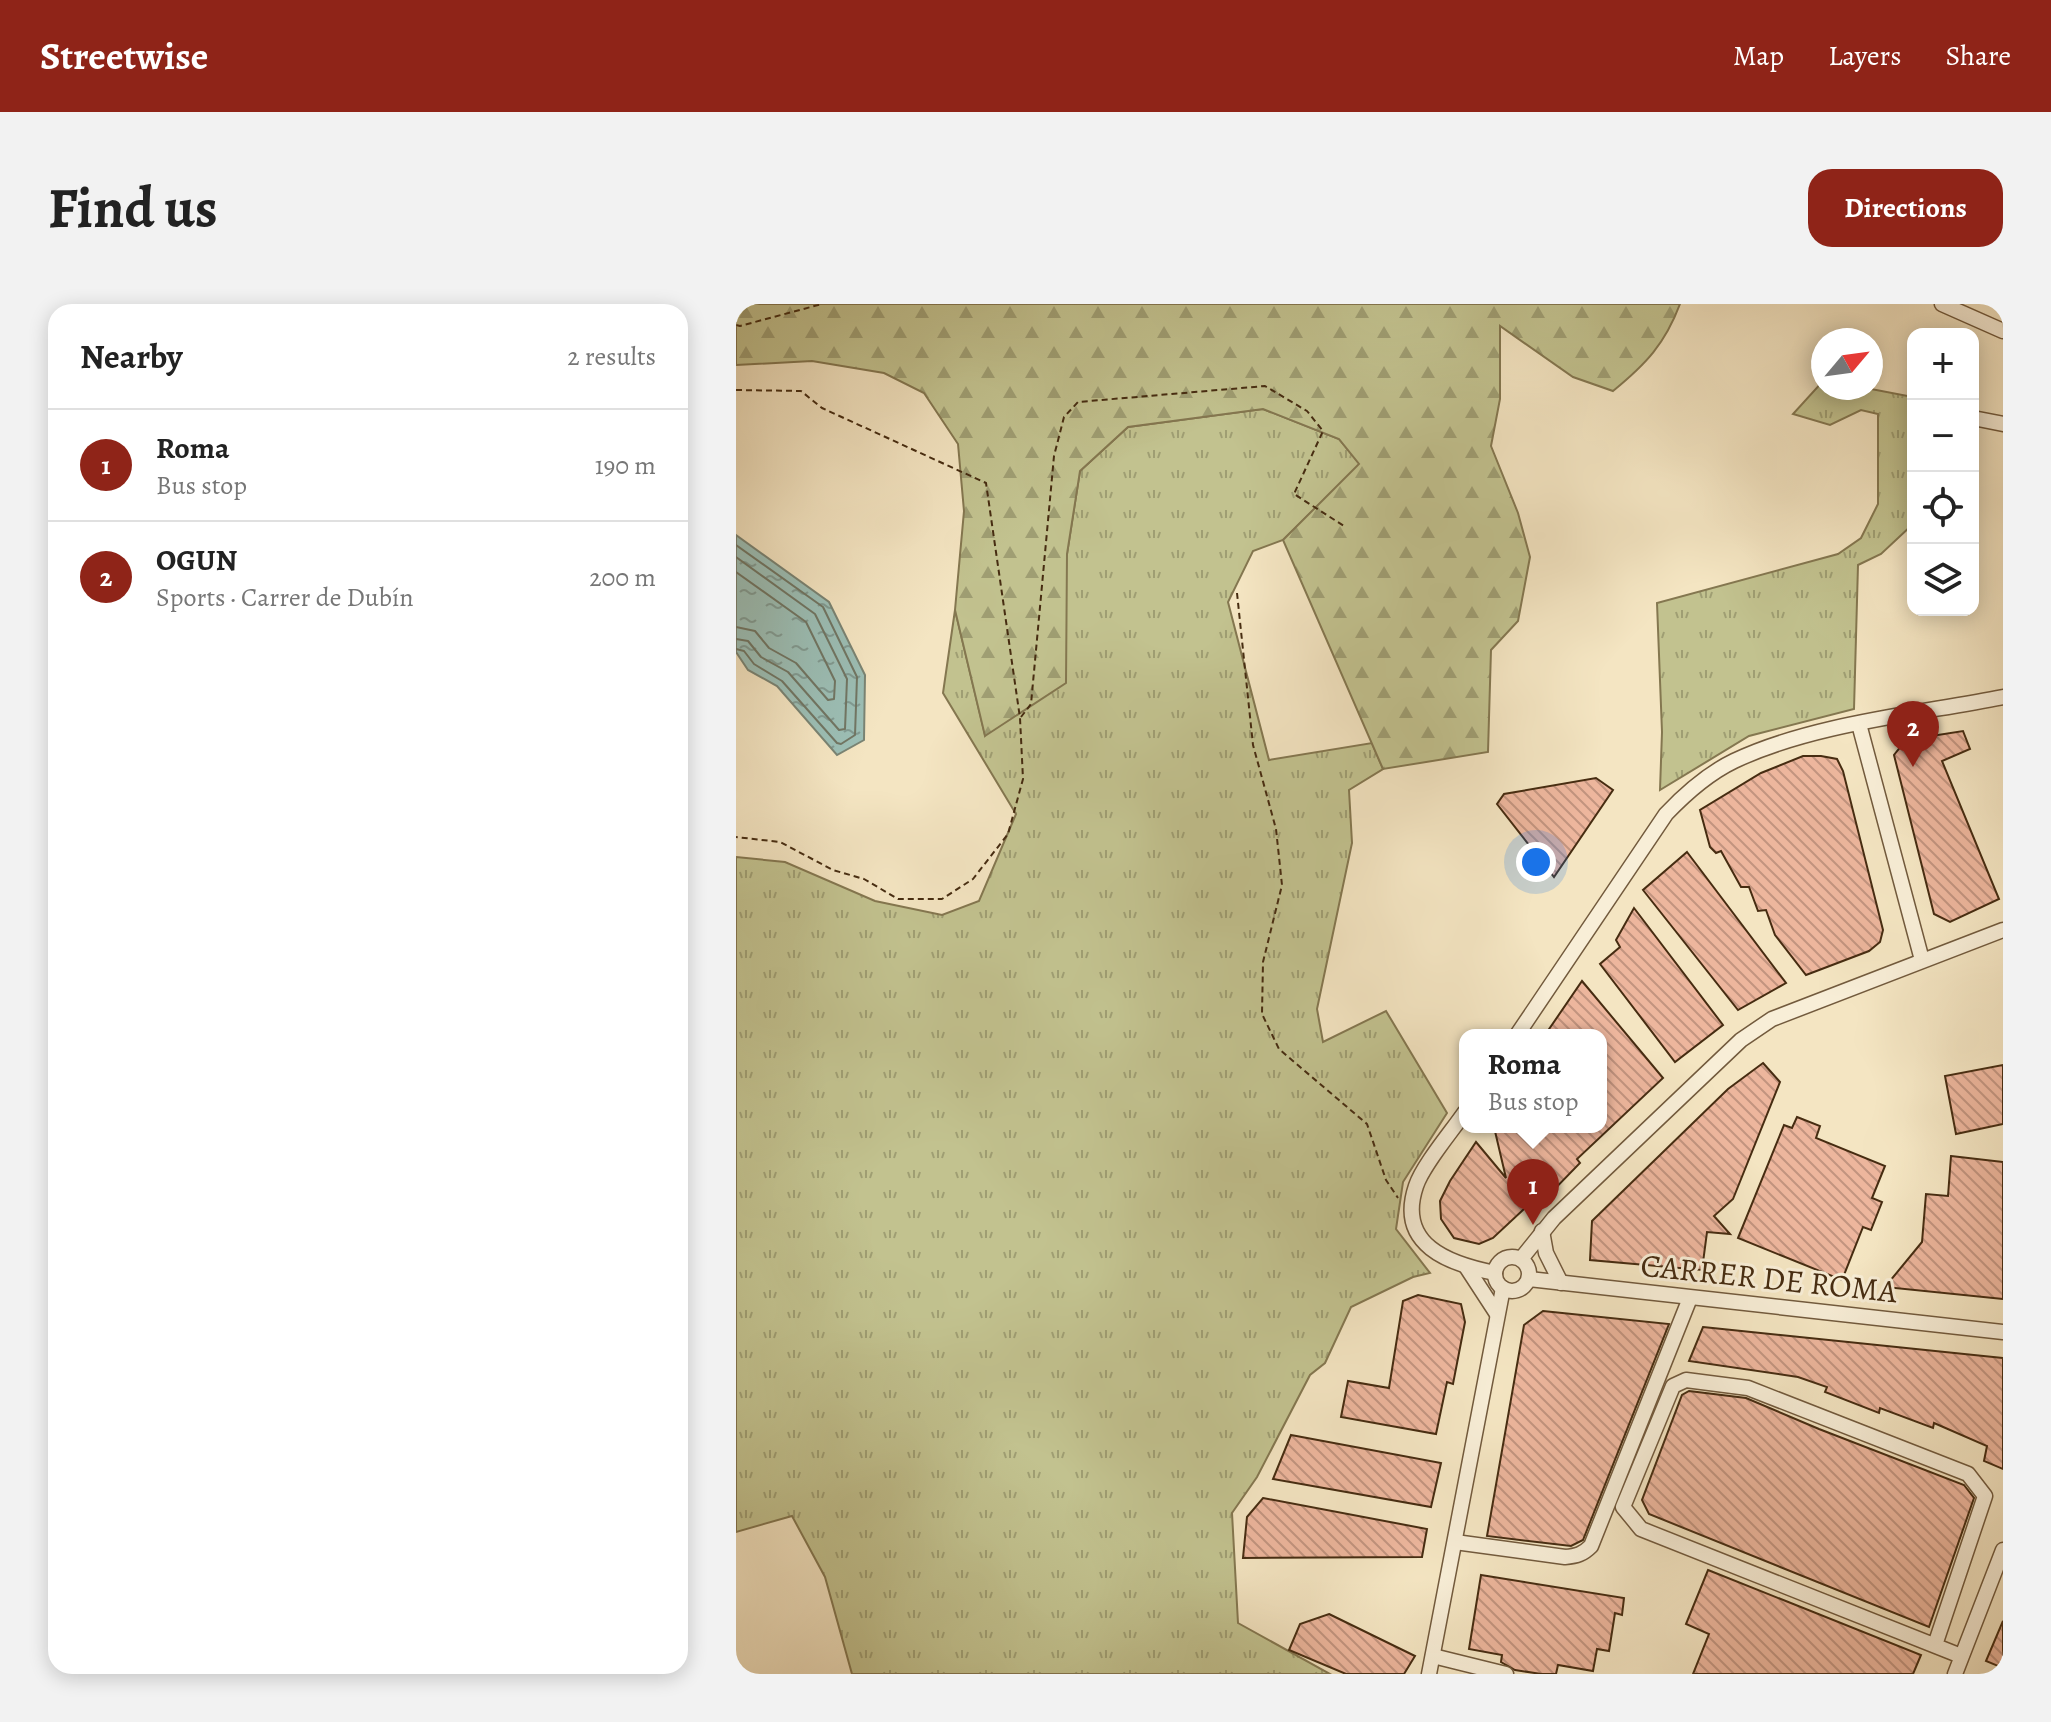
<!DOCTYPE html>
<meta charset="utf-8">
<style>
:root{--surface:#fff;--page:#f2f2f2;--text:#222;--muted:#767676;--line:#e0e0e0;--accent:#8f2418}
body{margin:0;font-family:Alegreya,serif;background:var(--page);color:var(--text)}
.controls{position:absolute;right:24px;top:24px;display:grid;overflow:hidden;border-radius:16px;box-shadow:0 4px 20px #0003}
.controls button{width:72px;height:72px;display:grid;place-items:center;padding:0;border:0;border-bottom:2px solid var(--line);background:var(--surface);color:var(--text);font:40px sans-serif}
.compass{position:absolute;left:1075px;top:24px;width:72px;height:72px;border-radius:50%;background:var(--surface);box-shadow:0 4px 20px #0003;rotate:61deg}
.you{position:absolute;left:800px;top:558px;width:28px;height:28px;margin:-20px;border:6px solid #fff;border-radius:50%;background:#1a73e8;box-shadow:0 0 0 12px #1a73e833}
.badge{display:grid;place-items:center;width:52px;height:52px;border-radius:50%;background:var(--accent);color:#fff;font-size:26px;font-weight:700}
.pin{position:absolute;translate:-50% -66px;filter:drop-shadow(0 2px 4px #0008)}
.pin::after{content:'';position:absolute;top:42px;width:28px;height:24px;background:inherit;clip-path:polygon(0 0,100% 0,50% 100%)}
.popup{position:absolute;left:723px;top:725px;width:148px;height:104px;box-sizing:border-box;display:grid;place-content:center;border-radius:16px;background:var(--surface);filter:drop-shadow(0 2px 6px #0005);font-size:26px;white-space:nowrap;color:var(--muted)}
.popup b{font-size:30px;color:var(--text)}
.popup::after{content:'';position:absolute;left:50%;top:100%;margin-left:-16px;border:16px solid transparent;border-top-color:var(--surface)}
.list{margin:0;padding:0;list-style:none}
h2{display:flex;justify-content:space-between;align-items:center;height:104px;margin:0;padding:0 32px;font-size:34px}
h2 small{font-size:26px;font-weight:400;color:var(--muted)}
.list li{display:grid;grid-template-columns:52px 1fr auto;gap:24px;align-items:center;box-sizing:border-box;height:112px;padding:0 32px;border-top:2px solid var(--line)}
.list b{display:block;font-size:30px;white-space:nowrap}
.list p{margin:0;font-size:26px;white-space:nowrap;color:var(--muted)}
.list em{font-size:26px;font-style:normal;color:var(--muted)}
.icon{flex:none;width:44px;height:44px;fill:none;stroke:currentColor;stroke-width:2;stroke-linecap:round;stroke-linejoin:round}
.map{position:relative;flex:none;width:1267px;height:1370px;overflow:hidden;border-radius:24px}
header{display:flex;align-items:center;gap:48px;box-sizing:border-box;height:112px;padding:0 40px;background:var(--accent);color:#fff}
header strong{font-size:38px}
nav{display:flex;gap:44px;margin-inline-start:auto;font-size:28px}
.intro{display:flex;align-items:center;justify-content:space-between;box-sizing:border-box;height:192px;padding:0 48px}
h1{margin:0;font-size:56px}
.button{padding:20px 36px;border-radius:24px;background:var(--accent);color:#fff;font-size:28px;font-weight:700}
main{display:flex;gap:48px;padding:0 48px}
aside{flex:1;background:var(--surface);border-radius:24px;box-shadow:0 4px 20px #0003}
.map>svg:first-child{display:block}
.grass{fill:url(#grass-tufts);stroke:#847750;stroke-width:2}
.forest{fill:url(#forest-firs);stroke:#847750;stroke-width:2}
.water{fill:url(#water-ripples);stroke:#7a8474;stroke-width:2}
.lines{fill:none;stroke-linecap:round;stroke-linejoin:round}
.shore{stroke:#717664;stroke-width:2}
.building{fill:url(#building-back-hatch);stroke:#462c11;stroke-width:2}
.minor-casing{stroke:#725a3d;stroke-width:17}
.path{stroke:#462c11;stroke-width:2;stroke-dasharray:6 4;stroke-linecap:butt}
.minor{stroke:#f8eed7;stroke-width:14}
.labels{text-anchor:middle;stroke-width:6;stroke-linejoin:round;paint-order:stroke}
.street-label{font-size:32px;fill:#462c11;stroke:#f8eed7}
</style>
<header>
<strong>Streetwise</strong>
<nav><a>Map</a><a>Layers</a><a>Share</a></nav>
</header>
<div class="intro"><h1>Find us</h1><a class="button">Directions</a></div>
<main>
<aside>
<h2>Nearby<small>2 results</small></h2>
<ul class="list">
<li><span class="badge">1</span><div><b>Roma</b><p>Bus stop</p></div><em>190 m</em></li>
<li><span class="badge">2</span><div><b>OGUN</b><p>Sports · Carrer de Dubín</p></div><em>200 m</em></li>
</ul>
</aside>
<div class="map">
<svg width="1267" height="1370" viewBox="0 0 1267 1370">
<defs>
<pattern id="grass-tufts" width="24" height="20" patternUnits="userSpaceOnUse" patternTransform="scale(2)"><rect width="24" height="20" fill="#c2c28f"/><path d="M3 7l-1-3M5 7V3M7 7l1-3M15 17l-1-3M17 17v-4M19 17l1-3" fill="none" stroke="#9f9e73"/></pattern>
<pattern id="forest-firs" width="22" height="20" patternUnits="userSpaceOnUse" patternTransform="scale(2)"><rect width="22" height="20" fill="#c2c28f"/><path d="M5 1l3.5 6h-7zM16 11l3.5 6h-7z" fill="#9f9e73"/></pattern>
<pattern id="water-ripples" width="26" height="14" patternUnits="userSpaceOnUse" patternTransform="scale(2)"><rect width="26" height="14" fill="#9cbfb6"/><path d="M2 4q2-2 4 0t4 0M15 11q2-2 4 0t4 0" fill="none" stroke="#819b93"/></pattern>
<pattern id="building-back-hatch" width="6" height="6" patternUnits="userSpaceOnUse" patternTransform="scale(2)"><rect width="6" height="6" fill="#edb69d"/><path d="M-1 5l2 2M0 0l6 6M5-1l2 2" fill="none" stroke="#c2947f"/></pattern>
</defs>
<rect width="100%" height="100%" fill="#f4e5c2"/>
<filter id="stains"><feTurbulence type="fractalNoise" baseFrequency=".0025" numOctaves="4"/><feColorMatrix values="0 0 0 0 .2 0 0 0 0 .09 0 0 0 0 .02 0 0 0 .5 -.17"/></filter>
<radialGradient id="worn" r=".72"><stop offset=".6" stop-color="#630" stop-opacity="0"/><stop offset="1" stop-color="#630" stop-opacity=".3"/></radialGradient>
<g class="grass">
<path d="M1087 77V84H1130L1177 93V220L1145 250 1122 261 1118 405 1013 432 924 486 926 428 921 299 1102 250 1125 234 1142 200V110L1125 106 1094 121 1057 110Z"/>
<path d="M527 105 603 135 624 160 547 236 517 247 492 298 533 456 636 439 647 465 613 486 616 539 581 705 587 738 650 707 711 809 667 878 660 925 694 969 677 973 615 1003 589 1059 574 1071 521 1173 496 1209 502 1319 594 1370H116L89 1273 56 1212 0 1228V553L49 558 139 597 206 611 243 597 280 510 207 389 219 306 249 431 331 250 344 167 392 123Z"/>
</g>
<path class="forest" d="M0 0H944C929 40 910 60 877 87L837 73 764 22V95L755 142 782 209 794 253 782 317 755 346 752 448 647 465 547 236 623 160 603 135 527 105 392 123 344 167 331 250 330 379 249 432 219 306 228 207 222 140 188 89 148 69 76 57 0 61Z"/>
<path class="water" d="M0 231 93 298 129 371 128 436 101 451 41 382 12 366 0 348Z"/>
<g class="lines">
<g class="shore">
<path d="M0 241 87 303 121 373 119 431 105 440 101 439 46 377 18 360 8 347 0 345"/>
<path d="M0 253 79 310 111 375 109 425 103 426 52 368 25 353 12 337 0 335"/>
<path d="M0 268 70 318 99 377 98 395 92 396 60 359 33 344 19 327 0 323"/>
</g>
</g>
<g class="building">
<path d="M1227 427 1234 445 1206 457 1263 595 1214 618 1198 610 1158 451 1170 436Z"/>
<path d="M1067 452H1085L1101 455 1107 467 1147 626 1144 638 1133 647 1070 671 1039 631 1030 606 1022 607 1013 583H1005L985 547 980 549 974 543 964 506 1025 469Z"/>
<path d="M860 474 877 486 818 573 761 500 768 490Z"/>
<path d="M951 548 1050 679 1002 706 907 586Z"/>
<path d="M898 604 987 721 939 758 864 660 884 643 880 636Z"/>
<path d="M846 677 927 774 841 855 844 859 809 895 805 889 757 934 743 940 718 934 705 915 704 897 714 877 740 838 770 874 758 823H865V731H809Z"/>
<path d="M1027 759 1044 778 997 895 978 912 994 930 971 928 966 966 854 956 856 917 992 785Z"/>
<path d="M1267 761V820L1220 830 1209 772Z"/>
<path d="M1061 813 1084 822 1080 834 1149 862 1136 894 1146 898 1135 926 1127 923 1106 976 1002 934 1048 821 1056 824Z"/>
<path d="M1215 852 1267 858V995L1149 983 1186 938 1190 890 1212 892Z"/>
<path d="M682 991 725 1000 729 1018 717 1080 711 1078 700 1130 605 1113 612 1077 653 1084 667 997Z"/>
<path d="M807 1007 933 1020 847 1236 835 1242 751 1232 788 1021Z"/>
<path d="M967 1023 1267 1054V1165L1248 1157 1251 1142 1198 1119 1197 1124 1144 1104 1143 1109 1089 1088 1091 1083 1062 1073 953 1057Z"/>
<path d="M953 1087 1010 1094 1083 1125 1228 1181 1238 1194 1193 1323 913 1210 906 1196 946 1091Z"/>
<path d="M555 1131 705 1159 695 1203 537 1175Z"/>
<path d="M527 1194 691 1225 686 1253 507 1254 511 1213Z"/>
<path d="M972 1266 1185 1351 1177 1370H957L973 1330 950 1320Z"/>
<path d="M745 1271 888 1294 886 1311 879 1309 873 1347 861 1345 857 1367 822 1361 820 1370H805L779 1366 765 1358 766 1351 733 1345Z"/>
<path d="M593 1310 679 1352 668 1370H610L553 1346 564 1320Z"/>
<path d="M1267 1317V1364L1250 1357Z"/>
</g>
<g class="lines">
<g class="minor-casing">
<g id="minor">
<path d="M1206 0 1267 27"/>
<path d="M1237 114 1267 120"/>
<path d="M1123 420 1186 656"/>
<path d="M781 731 930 510C950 489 971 470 998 457 1076 420 1181 410 1267 393"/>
<path d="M729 808C716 827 687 861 680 882 660 941 713 960 759 969"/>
<path d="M806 927 810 949 825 979"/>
<circle cx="776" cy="970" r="17"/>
<path d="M785 955 818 914 1005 736 1036 715 1267 626"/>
<path d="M731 964 761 1010"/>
<path d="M793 975 1267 1028"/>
<path d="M719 1238 829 1253C841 1252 847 1250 855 1242L954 994"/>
<path d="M1199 1341 1249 1192 1232 1170 1012 1084 950 1076 937 1082 887 1203 905 1225 1225 1352"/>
<path d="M697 1352 770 1370"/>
<path d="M693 1370 767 984"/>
<path d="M1219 1370 1267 1246"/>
</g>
</g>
<g class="path">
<path d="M0 21 4 22 86 0"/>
<path d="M0 86 65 87 86 104 250 179 284 414 287 475 272 530 237 575 206 595H162L128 575 97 566 44 538 0 533"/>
<path d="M501 289 517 441 540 525 546 581 527 658 526 710 543 745 631 820 650 876 662 894"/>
<path d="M285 413 295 400 318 152 328 113 342 98 529 82 571 107 587 127 558 190 608 222"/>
</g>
<use href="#minor" class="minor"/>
</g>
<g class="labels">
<g class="street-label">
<text transform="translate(1033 974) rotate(6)" y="11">CARRER DE ROMA</text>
</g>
</g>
<rect width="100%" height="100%" filter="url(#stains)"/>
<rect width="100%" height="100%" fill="url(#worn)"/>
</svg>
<div class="controls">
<button>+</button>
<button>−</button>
<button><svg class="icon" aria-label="locate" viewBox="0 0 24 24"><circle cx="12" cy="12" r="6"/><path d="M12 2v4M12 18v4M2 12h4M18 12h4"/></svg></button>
<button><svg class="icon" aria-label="layers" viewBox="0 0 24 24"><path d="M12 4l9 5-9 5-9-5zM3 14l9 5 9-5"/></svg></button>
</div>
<svg class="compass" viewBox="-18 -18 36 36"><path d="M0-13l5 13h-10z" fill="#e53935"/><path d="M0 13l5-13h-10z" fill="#767676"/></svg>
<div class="you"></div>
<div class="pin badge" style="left:797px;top:921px">1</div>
<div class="popup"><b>Roma</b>Bus stop</div>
<div class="pin badge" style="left:1177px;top:463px">2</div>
</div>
</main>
